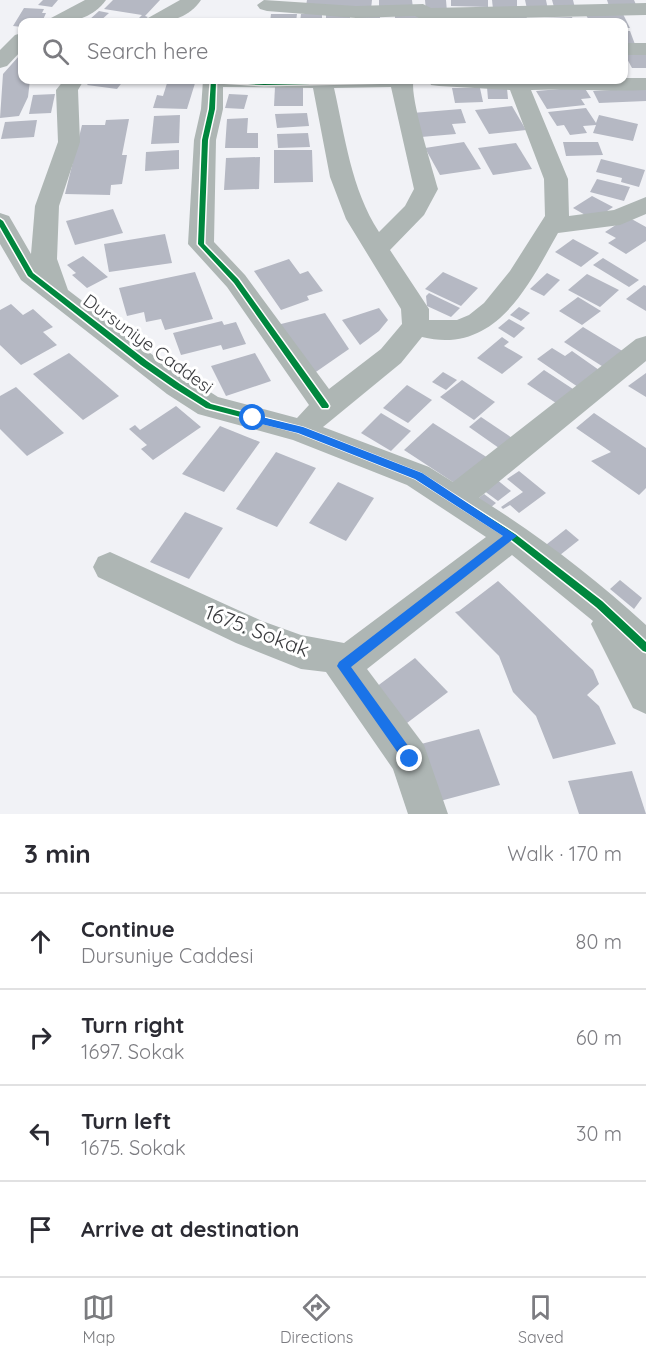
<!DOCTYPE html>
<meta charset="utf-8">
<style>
:root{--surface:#fff;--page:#f7f7f7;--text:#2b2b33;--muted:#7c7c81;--line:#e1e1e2;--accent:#7b7c7f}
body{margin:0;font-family:Quicksand,sans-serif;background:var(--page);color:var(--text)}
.stop{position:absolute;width:18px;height:18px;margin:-14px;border:4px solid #1a73e8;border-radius:50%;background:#fff}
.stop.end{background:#1a73e8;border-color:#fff;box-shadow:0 2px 6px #0008}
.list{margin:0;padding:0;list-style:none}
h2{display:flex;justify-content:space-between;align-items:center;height:78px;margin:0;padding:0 24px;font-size:26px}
h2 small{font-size:20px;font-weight:400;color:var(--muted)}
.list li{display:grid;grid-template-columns:39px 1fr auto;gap:18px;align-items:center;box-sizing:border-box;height:96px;padding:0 24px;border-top:2px solid var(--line)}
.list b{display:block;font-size:22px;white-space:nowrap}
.list p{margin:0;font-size:20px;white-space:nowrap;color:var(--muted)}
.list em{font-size:20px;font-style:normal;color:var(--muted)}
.icon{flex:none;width:33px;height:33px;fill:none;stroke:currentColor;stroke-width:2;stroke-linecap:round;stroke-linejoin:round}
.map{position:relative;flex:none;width:646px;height:814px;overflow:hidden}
.search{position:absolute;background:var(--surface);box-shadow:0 2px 4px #0004;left:18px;right:18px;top:18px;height:66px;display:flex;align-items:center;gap:15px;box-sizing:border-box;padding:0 21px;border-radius:12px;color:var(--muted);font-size:22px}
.sheet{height:462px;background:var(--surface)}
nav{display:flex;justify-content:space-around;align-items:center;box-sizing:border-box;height:84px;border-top:2px solid var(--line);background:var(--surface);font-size:16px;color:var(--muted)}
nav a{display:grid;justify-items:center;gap:3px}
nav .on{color:var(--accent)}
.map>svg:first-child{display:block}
.building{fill:#b5b8c3}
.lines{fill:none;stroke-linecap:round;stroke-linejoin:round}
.minor{fill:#aeb6b4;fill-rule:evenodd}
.cycleway-casing{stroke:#fff;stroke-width:3}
.cycleway{fill:#00873e;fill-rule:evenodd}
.route{fill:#1a73e8}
.labels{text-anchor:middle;stroke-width:6;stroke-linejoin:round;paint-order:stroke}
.street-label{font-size:18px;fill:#3b3c3f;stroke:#fff}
.near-street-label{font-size:21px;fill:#3b3c3f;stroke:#fff}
</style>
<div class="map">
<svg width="646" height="814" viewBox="0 0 646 814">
<rect width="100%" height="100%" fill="#f1f2f6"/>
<g class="building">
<path d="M43 0H58L52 7 38 5Z"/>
<path d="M113 0H160L145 16 148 17 144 20 138 19 142 15 104 9Z"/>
<path d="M307 0H372L371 9 306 6Z"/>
<path d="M379 0H412L413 8H379Z"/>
<path d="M425 0H446L447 12 426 11Z"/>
<path d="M451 0H488V7L451 6Z"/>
<path d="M492 0H517V9H493Z"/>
<path d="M525 0H546L548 10 527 9Z"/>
<path d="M552 0H573L575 8 554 7Z"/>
<path d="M607 0H634L637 7 609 6Z"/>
<path d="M24 8 44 9 42 13H46L42 22H22V27L13 26Z"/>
<path d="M99 11 109 13 99 22 89 20Z"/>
<path d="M395 13H420L421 22H395Z"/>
<path d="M271 14H297L296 22H270Z"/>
<path d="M301 14H322V22H300Z"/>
<rect x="326" y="14" width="24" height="8"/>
<rect x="355" y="14" width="25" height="8"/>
<path d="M623 14 630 28H624V22H590L586 15Z"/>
<path d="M526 15 528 22H484L483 16Z"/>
<path d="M572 17 574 22H546L544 18Z"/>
<path d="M624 31H630L636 47H624Z"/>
<path d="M625 55H646V68H632Z"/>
<path d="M19 56H22V80H30L28 97 19 116 0 118 3 74Z"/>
<path d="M91 80H124L117 89 87 85Z"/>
<path d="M168 80H196L187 109 153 108 157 95 163 96Z"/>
<path d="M275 87H303V106H274Z"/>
<path d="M487 87 507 88 508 99H488Z"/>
<path d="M584 87 591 98 581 99 585 105 547 109 536 91Z"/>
<path d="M452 88H480L483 102 455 103Z"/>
<path d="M646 88V101L599 103 593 91Z"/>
<path d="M55 94 51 113 29 114 33 95Z"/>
<path d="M229 94 248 95 244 109 225 108Z"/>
<path d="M512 106 526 130 489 134 475 110Z"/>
<path d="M586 108 596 123 599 115 638 124 633 141 593 133 596 125 583 126 587 133 570 135 564 125 557 126 548 112Z"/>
<path d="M461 109 466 123 452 124 456 134 421 137 412 113Z"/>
<path d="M307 113 309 126 277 128 275 114Z"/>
<path d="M180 115 179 143 151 144 154 116Z"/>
<path d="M248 118 247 133H258V148H225L227 119Z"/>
<path d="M129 119 122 155H127L122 184 111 185 110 195 65 194 82 125H105L106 120Z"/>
<path d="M37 120 34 137 1 139 5 122Z"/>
<path d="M308 133 310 147 278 148 277 134Z"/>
<path d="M464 142 481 169 440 175 425 148Z"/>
<path d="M563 142H598L603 155 566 156Z"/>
<path d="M516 143 532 169 493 175 478 148Z"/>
<path d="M179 150V169L145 171 146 152Z"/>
<path d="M274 150H312L313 182 274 183Z"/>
<path d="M260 157 259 189 224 190 226 158Z"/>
<path d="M601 159 645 170 639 187 621 182 622 178 596 172Z"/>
<path d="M597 179 630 187 624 201 590 192Z"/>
<path d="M592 196 613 207 594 220 573 208Z"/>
<path d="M113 209 123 233 75 245 66 221Z"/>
<path d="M628 217 646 227V241L626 254 608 243 616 238 605 232Z"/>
<path d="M165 234 172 263 109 272 104 244Z"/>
<path d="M573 239 599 253 581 267 555 252Z"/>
<path d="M83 256 108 277 87 288 72 275 76 273 67 265Z"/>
<path d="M603 258 639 280 629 287 593 265Z"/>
<path d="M289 259 300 274 308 271 323 291 307 296 309 300 281 310 254 271Z"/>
<path d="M195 272 213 319 165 330 161 319 146 322 144 312 127 316 119 288Z"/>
<path d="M443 272 478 288 461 306 425 289Z"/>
<path d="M547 273 560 280 544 296 530 289Z"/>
<path d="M587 274 619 290 600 307 568 290Z"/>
<path d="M644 285 646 286V311L626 299Z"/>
<path d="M429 293 460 308 451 317 427 306 426 296Z"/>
<path d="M578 297 601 311 582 325 559 311Z"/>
<path d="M11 304 23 315 33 309 53 327 43 332 57 345 21 365 0 345V310Z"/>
<path d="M519 307 530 313 521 321 510 315Z"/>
<path d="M379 308 388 320 379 331 360 345 342 320Z"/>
<path d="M325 313 349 349 310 376 277 325Z"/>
<path d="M509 319 525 328 514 338 498 328Z"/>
<path d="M222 321 224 325 236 322 246 344 223 350 221 345 181 355 173 333Z"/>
<path d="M583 327 624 352 605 368 564 342Z"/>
<path d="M502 337 509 342 504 346 523 357 502 374 477 358Z"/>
<path d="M552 348 565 356 572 351 599 370 578 387 537 359Z"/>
<path d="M69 353 119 396 83 420 33 374Z"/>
<path d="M255 353 271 381 226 396 211 366Z"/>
<path d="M544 370 573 389 556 403 527 384Z"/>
<path d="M443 372 457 380 446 390 432 382Z"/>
<path d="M646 373V397L628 386Z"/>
<path d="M462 380 495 402 474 420 440 397Z"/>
<path d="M407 385 432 400 408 423 383 408Z"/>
<path d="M16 387 64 433 27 456 0 429V396Z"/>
<path d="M176 406 201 427 153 460 141 449 147 445 129 429 135 425 140 430Z"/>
<path d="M381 413 411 431 391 451 361 433Z"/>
<path d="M594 413 646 448V488L639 495 591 461 611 452 576 428Z"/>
<path d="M481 417 518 442 506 453 469 427Z"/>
<path d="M433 423 488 458 459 486 404 450Z"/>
<path d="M220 426 260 442 224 492 182 474Z"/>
<path d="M276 452 316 468 277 527 236 509Z"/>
<path d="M519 471 546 493 519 513 510 505 503 509 501 507 523 492 507 479Z"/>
<path d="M496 479 511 491 498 501 483 490Z"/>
<path d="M338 482 374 498 346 541 309 523Z"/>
<path d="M484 494 496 503 483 514 471 504Z"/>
<path d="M185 512 223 528 189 579 150 562Z"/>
<path d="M566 529 579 540 555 559 542 548Z"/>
<path d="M620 580 642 598 634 609 610 589Z"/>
<path d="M498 581 593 670 599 684 587 695 599 706 616 744 553 759 536 716 513 692 499 656 455 612 459 611Z"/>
<path d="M415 658 448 692 407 723 376 687Z"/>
<path d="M479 729 500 785 440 801 421 744Z"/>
<path d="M632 771 646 814H579L568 781Z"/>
</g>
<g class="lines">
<g class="minor">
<path d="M85 0H106C92 19 70 24 48 22L51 18Z"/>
<path d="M180 0H201C188 19 166 24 145 22L148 18Z"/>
<path d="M264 0 356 6 423 4 431 8 646 3V15L423 20 415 16 356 18 267 11 260 9 257 5Z"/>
<path d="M22 33V50L7 66 0 68V50L15 35Z"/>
<rect x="624" y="43" width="22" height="12"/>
<path d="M624 78H646V90C607 92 570 88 531 90L568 179 569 216 614 210 646 197V214L620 225 558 233C528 286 496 355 422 337L401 363 323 427 429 467 453 482 636 339 646 336V361L479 498C538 535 594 577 646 625V714L633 708 591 624 593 621 512 555 367 669 424 745 448 814H408L393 769 326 672 301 669 236 643 98 577 93 567 98 557 110 552 262 621 301 635 344 643 486 537 407 485 293 440 198 414 167 394 21 280 0 244V213L9 216 31 254 35 206 58 142 56 90 64 80H84L78 90 80 142 59 206 57 259 68 290 154 356 218 397 297 418 309 405 227 287 188 244 194 140 201 109 203 80H414C408 92 433 170 438 189L424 215 390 250 429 309V320H457L469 315 484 303 510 271 545 216 544 179 510 90 439 86 431 85 429 80ZM223 87 313 88 330 177 346 219 401 309 402 324 381 349 329 389 245 275 214 242 216 140 223 109ZM391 87 414 189 405 206 379 232C351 189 345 136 334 88Z"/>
</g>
<g class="cycleway-casing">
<g id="cycleway">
<path d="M211 80 264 81 353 80H407L404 82 264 85 216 82 215 109 208 140 204 244 238 279 328 404 329 406 328 408H322L234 283 198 244 202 140 209 109Z"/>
<path d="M0 219 3 221 33 273 147 361 180 384 211 404 303 428 421 474 515 534 602 601 646 642V652L643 651 596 607 509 538 415 478 298 432 206 408 174 388 141 365 28 276 0 227Z"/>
</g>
</g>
<use href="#cycleway" class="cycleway"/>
</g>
<path class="route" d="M253 415 303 427 422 473 517 536 351 667 414 754 416 759 414 763 410 765 405 763 337 666 339 662 503 536 415 479 298 433 249 421V416Z"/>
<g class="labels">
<g class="street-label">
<text transform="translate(148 344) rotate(36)" y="6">Dursuniye Caddesi</text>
</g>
<g class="near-street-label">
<text transform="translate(257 631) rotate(21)" y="7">1675. Sokak</text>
</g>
</g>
</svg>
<div class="stop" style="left:253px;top:418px"></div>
<div class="stop end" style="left:410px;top:759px"></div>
<div class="search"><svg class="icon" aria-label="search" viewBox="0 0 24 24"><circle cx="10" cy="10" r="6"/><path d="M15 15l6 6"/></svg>Search here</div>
</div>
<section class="sheet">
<h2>3 min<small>Walk · 170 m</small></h2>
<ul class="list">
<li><svg class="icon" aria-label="ahead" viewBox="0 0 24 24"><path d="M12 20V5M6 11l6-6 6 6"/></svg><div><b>Continue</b><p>Dursuniye Caddesi</p></div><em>80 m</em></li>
<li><svg class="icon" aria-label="right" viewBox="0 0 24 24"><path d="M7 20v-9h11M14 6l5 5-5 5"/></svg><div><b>Turn right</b><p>1697. Sokak</p></div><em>60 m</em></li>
<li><svg class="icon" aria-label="left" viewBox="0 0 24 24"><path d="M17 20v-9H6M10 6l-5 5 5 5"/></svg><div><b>Turn left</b><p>1675. Sokak</p></div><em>30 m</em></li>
<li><svg class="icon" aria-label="arrive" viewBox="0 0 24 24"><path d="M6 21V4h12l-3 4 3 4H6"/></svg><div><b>Arrive at destination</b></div></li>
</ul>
</section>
<nav>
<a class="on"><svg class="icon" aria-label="map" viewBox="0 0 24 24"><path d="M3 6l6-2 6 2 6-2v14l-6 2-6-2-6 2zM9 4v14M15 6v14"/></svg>Map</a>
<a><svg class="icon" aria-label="directions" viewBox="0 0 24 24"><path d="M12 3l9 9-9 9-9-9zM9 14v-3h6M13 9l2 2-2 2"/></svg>Directions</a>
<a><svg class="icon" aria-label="saved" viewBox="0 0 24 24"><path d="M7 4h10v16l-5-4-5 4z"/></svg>Saved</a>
</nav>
